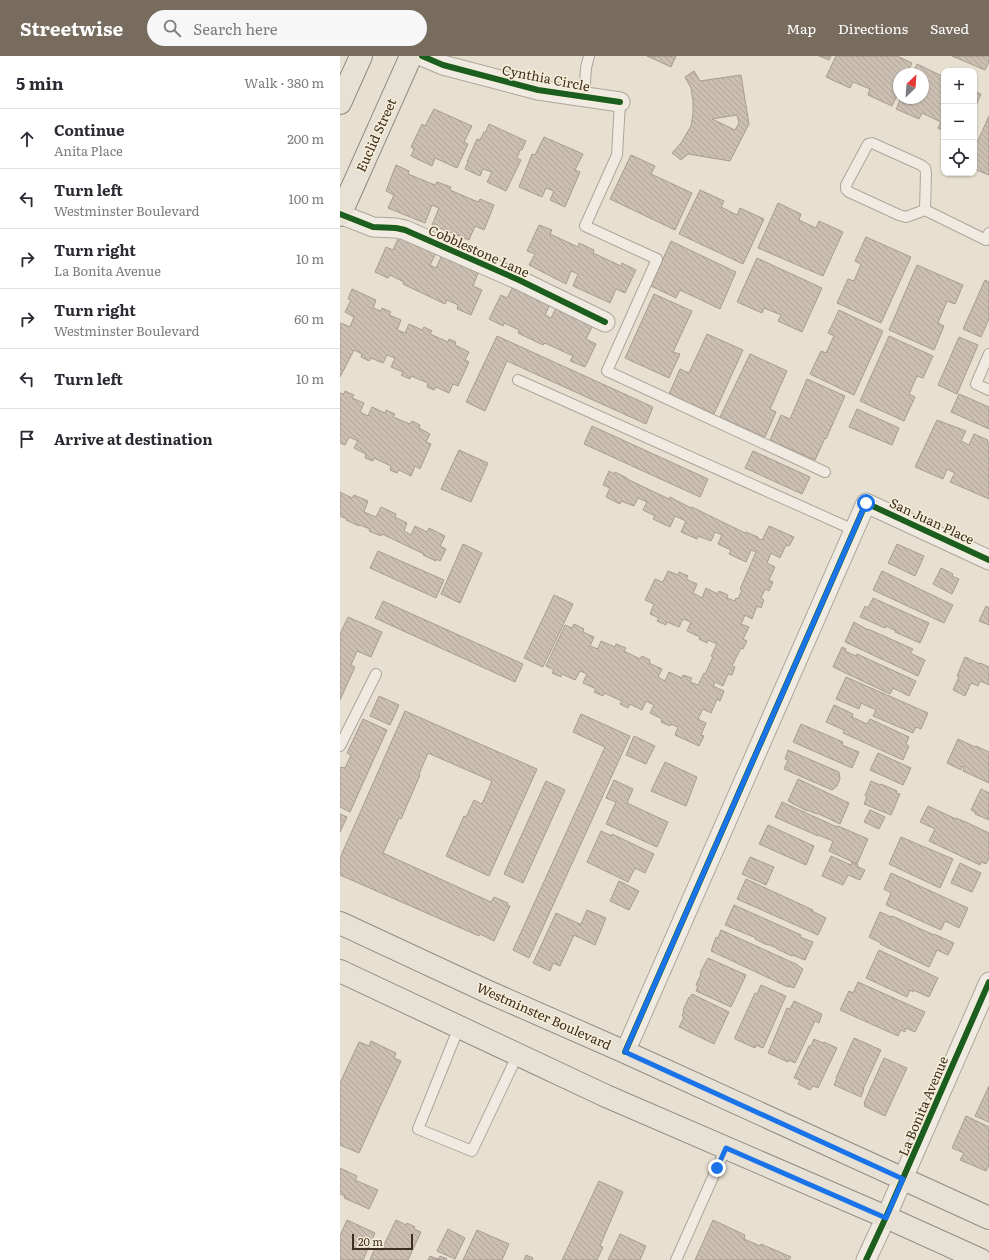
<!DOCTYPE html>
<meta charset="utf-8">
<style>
:root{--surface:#fff;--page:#f7f7f7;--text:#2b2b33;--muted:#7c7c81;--line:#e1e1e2;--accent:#786c5e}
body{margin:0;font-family:Literata,serif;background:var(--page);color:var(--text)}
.controls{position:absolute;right:12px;top:12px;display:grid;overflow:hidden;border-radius:8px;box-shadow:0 1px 3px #0004}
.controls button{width:36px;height:36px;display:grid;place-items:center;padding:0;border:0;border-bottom:1px solid var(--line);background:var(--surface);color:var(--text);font:20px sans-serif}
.compass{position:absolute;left:553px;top:12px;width:36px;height:36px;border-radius:50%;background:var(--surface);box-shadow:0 1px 3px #0004;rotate:25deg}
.scale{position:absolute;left:12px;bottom:10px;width:61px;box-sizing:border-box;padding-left:4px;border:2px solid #3d2e20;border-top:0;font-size:11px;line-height:14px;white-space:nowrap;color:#3d2e20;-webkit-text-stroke:3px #f7eed8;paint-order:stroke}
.stop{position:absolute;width:12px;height:12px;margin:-9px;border:3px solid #1a73e8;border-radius:50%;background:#fff}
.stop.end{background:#1a73e8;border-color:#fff;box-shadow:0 1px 4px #0008}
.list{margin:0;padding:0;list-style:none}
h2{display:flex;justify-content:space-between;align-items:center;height:52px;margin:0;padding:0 16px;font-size:17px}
h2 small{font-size:13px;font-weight:400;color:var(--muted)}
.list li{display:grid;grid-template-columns:26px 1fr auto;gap:12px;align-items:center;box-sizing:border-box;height:60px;padding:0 16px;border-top:1px solid var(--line)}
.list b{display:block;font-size:15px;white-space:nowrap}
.list p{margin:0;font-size:13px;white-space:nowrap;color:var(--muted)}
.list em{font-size:13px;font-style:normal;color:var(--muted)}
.icon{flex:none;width:22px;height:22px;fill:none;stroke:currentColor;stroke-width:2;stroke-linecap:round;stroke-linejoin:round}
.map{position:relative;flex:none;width:649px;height:1204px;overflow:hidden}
header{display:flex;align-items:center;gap:24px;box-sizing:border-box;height:56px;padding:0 20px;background:var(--accent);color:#fff}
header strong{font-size:19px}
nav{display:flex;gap:22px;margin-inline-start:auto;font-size:14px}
.search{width:280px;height:36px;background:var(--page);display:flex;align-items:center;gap:10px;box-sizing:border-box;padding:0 14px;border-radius:22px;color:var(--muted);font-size:15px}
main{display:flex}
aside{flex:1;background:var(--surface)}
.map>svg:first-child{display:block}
.building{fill:url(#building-back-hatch);stroke:#a89c90;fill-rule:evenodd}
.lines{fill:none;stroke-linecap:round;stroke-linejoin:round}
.service-casing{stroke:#ada599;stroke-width:12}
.minor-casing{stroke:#ada599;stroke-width:21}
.primary-casing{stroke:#928b80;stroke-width:24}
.service{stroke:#efebe3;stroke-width:10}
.minor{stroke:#efebe3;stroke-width:19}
.primary{stroke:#e6e1d4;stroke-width:22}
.cycleway-casing{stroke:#f7eed8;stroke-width:8}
.cycleway{stroke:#1b5e20;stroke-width:6}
.route{stroke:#1a73e8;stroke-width:5}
.labels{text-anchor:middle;stroke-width:3;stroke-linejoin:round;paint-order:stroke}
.street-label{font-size:13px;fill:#3d2e20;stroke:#f7eed8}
</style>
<header>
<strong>Streetwise</strong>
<div class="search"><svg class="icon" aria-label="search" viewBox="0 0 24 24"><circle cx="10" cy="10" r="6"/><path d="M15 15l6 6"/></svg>Search here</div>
<nav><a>Map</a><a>Directions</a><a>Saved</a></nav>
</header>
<main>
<aside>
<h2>5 min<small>Walk · 380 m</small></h2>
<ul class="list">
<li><svg class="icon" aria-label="ahead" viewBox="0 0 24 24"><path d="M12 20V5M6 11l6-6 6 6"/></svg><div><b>Continue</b><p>Anita Place</p></div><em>200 m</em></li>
<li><svg class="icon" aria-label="left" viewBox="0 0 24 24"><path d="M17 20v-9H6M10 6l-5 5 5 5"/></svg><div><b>Turn left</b><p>Westminster Boulevard</p></div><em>100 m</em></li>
<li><svg class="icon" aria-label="right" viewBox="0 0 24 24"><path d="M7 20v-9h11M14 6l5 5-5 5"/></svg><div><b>Turn right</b><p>La Bonita Avenue</p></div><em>10 m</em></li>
<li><svg class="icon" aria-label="right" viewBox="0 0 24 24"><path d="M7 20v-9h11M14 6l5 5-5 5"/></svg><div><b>Turn right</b><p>Westminster Boulevard</p></div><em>60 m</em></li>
<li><svg class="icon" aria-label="left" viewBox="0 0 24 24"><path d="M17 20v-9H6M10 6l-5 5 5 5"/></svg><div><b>Turn left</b></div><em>10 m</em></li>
<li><svg class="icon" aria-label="arrive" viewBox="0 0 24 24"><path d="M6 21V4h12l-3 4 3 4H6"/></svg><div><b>Arrive at destination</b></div></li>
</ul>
</aside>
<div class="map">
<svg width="649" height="1204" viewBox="0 0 649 1204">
<defs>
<pattern id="building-back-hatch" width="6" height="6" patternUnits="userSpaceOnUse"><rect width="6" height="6" fill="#cbbfb2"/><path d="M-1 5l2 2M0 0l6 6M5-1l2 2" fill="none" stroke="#afa499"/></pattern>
</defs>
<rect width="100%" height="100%" fill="#e7e0d1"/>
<g class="building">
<path d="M307 0H336L331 11Z"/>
<path d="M479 0H491L489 4Z"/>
<path d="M496 0H557L572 7 567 18H559V35L552 50 528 39 530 33 513 26 510 32 486 21Z"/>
<path d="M612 0H649V6L645 14Z"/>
<path d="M577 8 604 21V75L598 72 601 66 582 57 579 63 556 53 561 42H583V18H572Z"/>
<path d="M354 15 360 25 401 19 409 68 390 105 348 98 341 104 332 97 341 87 351 70 353 58V45L351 32 345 21ZM397 59 399 67 395 74 372 63Z"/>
<path d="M634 35 641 38 634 54Z"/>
<path d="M94 53 132 70 124 86 128 88 117 112 95 102 92 110 71 100 74 93 71 91 82 68 85 70Z"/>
<path d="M649 60V119L634 113V93Z"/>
<path d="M149 68 186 85 182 94H180L177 102 181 104 166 135 147 126 152 116 143 113 140 120 125 113 128 106H127L137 83 140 84 144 76 145 77Z"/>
<path d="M204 81 243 98 235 114 240 116 225 151 210 144 214 135 206 132 202 141 179 131 192 98 195 99Z"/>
<path d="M291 99 315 110 311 118 352 137 335 174 270 143Z"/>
<path d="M56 109 69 115 68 118 95 129 97 126 111 131 110 134 138 146 140 143 154 149 144 174 135 170 129 184 92 169 99 152 92 149 85 167 48 152 54 139 46 135Z"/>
<path d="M360 134 384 145 381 151 397 159 400 152 424 163 403 208 339 178Z"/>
<path d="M438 147 461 158 459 164 476 172 479 165 503 176 483 220 418 192Z"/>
<path d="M199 169 212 174 210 178 238 191 239 187 254 194 253 197 281 210 282 207 296 214 285 237 276 233 270 247 233 230 238 218 231 215 226 228 189 209 195 198 187 195Z"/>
<path d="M59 181 96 197 90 209 96 212 102 199 138 217 133 230 142 234 131 259 117 253 118 249 107 244 105 248 63 228 64 226 50 219 48 222 35 216 46 191 53 194Z"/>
<path d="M526 181 571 201 541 267 497 247 508 223 514 225 521 208 515 205Z"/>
<path d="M331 185 396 216 380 253 340 234 336 242 311 230Z"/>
<path d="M417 202 482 232 462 276 438 265 441 259 424 252 422 257 397 246Z"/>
<path d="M577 209 623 229 615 248 607 245 598 267 604 270 594 294 549 274Z"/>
<path d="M645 224 649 226V263L641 281 623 273Z"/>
<path d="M174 229 211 246 205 259 211 262 217 250 253 269 246 283 256 288 245 311 230 305 233 300 205 287 203 289 178 277 179 274 164 267 163 270 149 263 161 239 167 242Z"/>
<path d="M12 233 36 244 33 252 41 255 42 252 51 256 49 259 61 264 57 274 65 277 69 268 82 274 84 271 92 275 90 278 108 286 109 283 116 286 115 289 129 296 125 304 129 306 118 330 113 328 109 337 96 331 94 334 87 331 88 327 71 320 70 323 61 319 63 316 51 311 55 302 47 299 43 307 31 302 29 305 21 301 22 298 14 294 0 321V269L1 267 10 271 14 261 5 256 11 244 8 243Z"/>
<path d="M314 238 352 255 333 296 340 298 329 322 285 302Z"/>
<path d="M499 254 543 275 514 339 470 318 481 295 486 297 494 280 488 277Z"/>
<path d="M367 278 403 294 374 358 329 338 340 313 349 317Z"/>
<path d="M157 280 313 351 306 368 167 305 145 355 126 346Z"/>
<path d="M549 280 593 300 583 322 577 320 569 338 575 341 564 365 520 345Z"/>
<path d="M619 281 638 289 617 338 598 329Z"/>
<path d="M410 298 447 315 430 353 436 356 425 381 380 361Z"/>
<path d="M467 323 505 340 486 383 485 382 475 404 430 384 441 359 450 363Z"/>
<path d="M5 335 14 339 12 342 24 347 20 356 28 360 32 351 45 357 46 354 55 358 53 361 70 368 72 365 80 369 79 372 90 378 86 386 91 388 80 413 75 410 71 420 59 414 57 417 50 414 51 410 34 402 33 405 25 402 26 398 14 392 18 385 9 381 5 389 0 387V337L4 338Z"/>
<path d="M619 338 649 351V373L611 356Z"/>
<path d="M517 353 559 372 552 389 509 371Z"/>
<path d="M597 364 626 375 621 385 629 389 634 378 648 384 647 386 649 387V443L610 426 615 417 607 413 603 423 575 411Z"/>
<path d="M252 370 368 423 360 441 244 388Z"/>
<path d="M119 394 148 407 131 446 101 433Z"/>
<path d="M413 395 470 421 462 438 405 412Z"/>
<path d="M269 415 274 418 275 416 287 422V423L329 443 330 441 351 452 352 451 405 477 406 476 418 481 417 482 422 484 429 470 454 481 449 490 446 489 440 502 431 497 427 507 435 511 429 524 433 526 429 535 425 533 421 542 424 544 421 552 417 550 412 563 405 559 401 568 409 571 403 583 407 585 403 593 401 592 392 610 395 611 392 619 388 618 383 630 375 626 373 630 384 635 380 645 377 643 371 657 363 653 358 663 366 667 361 679 364 680 359 690 335 679 338 671 331 668 330 670 321 666 322 663 310 657 314 649 306 645 302 654 290 648 288 652 280 648 282 645 264 637 263 640 254 636 256 633 243 627 247 618 240 615 235 624 222 618 221 621 212 617 214 614 206 610 225 569 232 572 234 568 244 573 243 576 254 581 250 590 258 593 261 585 275 591 276 588 286 592 284 595 300 603 302 600 310 604 309 607 322 613 318 621 325 625 329 616 342 622 343 619 352 622 350 626 358 629 364 617 365 618 373 601 371 600 377 588 368 584 367 587 359 583 360 581 347 575 351 566 343 563 339 571 327 566 326 569 317 565 319 562 310 558 314 548 305 544 315 523 323 526 328 515 338 519 339 516 348 520 346 523 357 528 353 537 362 542 366 532 378 538 379 535 388 539 387 542 395 545 396 542 398 543 402 534 400 533 416 496 411 494 406 506 389 498 391 494 378 488 382 479 375 476 371 485 358 480 357 483 341 476 346 465 335 460 330 471 313 463 315 460 303 454 307 446 298 442 294 450 281 445 280 448 266 441 270 432 263 429Z"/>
<path d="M0 436 12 442 14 439 28 445 24 456 36 461 41 451 56 458 55 461 67 467 64 475 71 479 75 470 87 476 89 472 105 480 100 490 106 493 100 505 96 503V505L83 499 84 498 42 478 41 480 29 475 30 473 20 469 19 470 6 464 7 463 0 460Z"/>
<path d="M123 488 142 497 120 547 101 538Z"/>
<path d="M557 488 584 500 575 520 548 507Z"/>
<path d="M38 495 104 524 96 542 30 512Z"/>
<path d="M601 512 613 518 612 520 619 523 612 538 593 528Z"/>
<path d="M542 515 613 549 604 567 533 534Z"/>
<path d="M214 539 233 548 203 611 184 602Z"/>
<path d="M533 542 589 567 580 587 555 576 556 575 546 570 545 572 520 561 525 550 528 552Z"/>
<path d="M43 545 183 608 175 626 35 562Z"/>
<path d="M646 550 649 552V569L639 565Z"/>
<path d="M8 561 42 576 31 601 17 595 11 609 15 611 0 644V578Z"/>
<path d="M514 566 528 574V573L573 593 570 597 585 604 578 620 505 586Z"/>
<path d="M502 591 506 593 505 595 516 600 517 598 576 625 569 640 553 632 550 638 493 611Z"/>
<path d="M625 601 640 608V607L649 611V629L640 625 638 630 631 627 625 640 613 634 619 621 617 620Z"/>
<path d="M506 621 588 657 581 673 576 671 573 677 533 660 536 654 521 647 519 653 496 643Z"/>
<path d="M39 640 59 649 50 669 30 660Z"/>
<path d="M494 649 513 658 512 661 527 668 530 663 569 681 566 688 569 690 563 704 503 677 504 674 486 666Z"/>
<path d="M65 655 197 713 149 820 106 800 124 760 126 761 134 744 142 748 152 725 88 697 79 718 80 719 61 763 59 762 43 797 151 846 154 841 168 847 167 849 170 850 154 885 140 878 139 880 0 819V806L1 803 0 802Z"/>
<path d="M241 658 290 680 189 902 173 894 265 691 233 676Z"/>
<path d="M23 663 47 674 10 756 0 751V713L1 711 5 712 11 699 7 697Z"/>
<path d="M461 668 503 686 502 689 519 696 512 712 453 686Z"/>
<path d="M294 680 315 690 306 708 286 699Z"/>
<path d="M618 683 635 691 636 690 649 696V727L623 715 624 711 622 710 621 714 607 707Z"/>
<path d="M448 694 499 716 500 723 497 730 492 734 444 713 448 704 445 703Z"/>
<path d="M538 697 571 712 563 729 530 714Z"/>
<path d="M325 706 357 721 346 750 311 735Z"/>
<path d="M458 723 509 747 500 768 477 757V758L467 754V755L448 745Z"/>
<path d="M274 724 293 733 287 747 328 766 317 791 266 768 276 746 266 742Z"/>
<path d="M206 725 225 734 183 827 164 818Z"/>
<path d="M531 725 540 729 541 728 557 735 556 737 560 738 551 759 524 748 527 741 525 740Z"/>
<path d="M641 733 649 737V764L635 758 636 757 631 754Z"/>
<path d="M442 746 497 771 498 770 528 783 517 808 489 795 493 785 478 779V780L435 761Z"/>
<path d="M588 750 616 763V762L628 767 649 777V802L646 808 641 806 640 809 589 785 595 773 580 766Z"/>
<path d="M530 754 545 761 539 773 524 766Z"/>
<path d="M0 758 7 761 0 776Z"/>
<path d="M428 769 474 790 466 809 419 788Z"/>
<path d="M261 775 272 780V778L314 798 305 817 295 812 288 826 247 806Z"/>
<path d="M561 781 613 803 600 832 549 808Z"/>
<path d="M491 800 511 809 512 806 518 809V811L525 814 520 824 508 819 503 829 482 820Z"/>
<path d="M410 801 434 811 426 829 402 818Z"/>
<path d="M620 807 641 817 632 836 611 827Z"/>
<path d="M551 817 628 852 619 872 605 865 601 874 546 849 551 837 544 833Z"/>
<path d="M406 823 473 854 472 855 486 862 478 879 397 843Z"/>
<path d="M279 825 299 835 289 854 270 845Z"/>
<path d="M394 849 461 879 460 881 473 886 465 904 453 899 452 900 437 893V892L427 888V889L415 883 416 882 385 869Z"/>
<path d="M247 854 266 862 255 889 234 879 220 910 213 907 210 915 193 907 216 857 240 868 239 869 240 870Z"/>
<path d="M540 856 551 861 552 860 594 879V878L614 887 608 899 597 894 589 911 540 888 541 887 529 881Z"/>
<path d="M381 874 458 909V910L463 913 454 932 448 930V931L371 895 376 881 378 882Z"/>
<path d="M539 894 598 922 589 941 573 934V936L570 934 567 941 526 922Z"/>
<path d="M368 902 406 919 391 951 356 935 358 930 356 929 361 918 360 917Z"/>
<path d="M518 926 585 956 575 976 566 972 565 976 561 974 558 980 500 954 509 935 513 937Z"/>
<path d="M421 929 446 940 423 992 416 989 415 992 395 983V981L415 937 417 938Z"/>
<path d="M352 938 389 956 374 988 339 971 344 961 342 960 344 955 343 954 349 941 350 942Z"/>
<path d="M454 945 482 958 479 967 475 965 455 1007 449 1004 448 1006 428 997 447 952 450 953Z"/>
<path d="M514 982 541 994 523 1033H524L521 1041 494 1029 497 1022H496Z"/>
<path d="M474 983 483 987 484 986 497 992 478 1032 473 1030 470 1034 458 1028 460 1024 454 1022 469 990H471Z"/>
<path d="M31 985 56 997 54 1002 61 1005 19 1097 0 1089V1027L19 986 29 990Z"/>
<path d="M544 1002 567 1012 545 1060 524 1050 525 1047H524Z"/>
<path d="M649 1030V1066L635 1060Z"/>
<path d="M626 1060 649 1071V1109L646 1115 620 1104 624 1097 612 1092Z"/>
<path d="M0 1112 17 1120 15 1124 38 1134 29 1153 4 1142 5 1140 0 1138Z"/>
<path d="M259 1125 283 1136 260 1190 263 1191 257 1204H222Z"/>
<path d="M7 1164 35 1177 23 1204H0V1180Z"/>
<path d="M56 1164 66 1169 67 1167 75 1171 74 1173 81 1176 68 1204H30L35 1192 41 1195Z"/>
<path d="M373 1164 405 1179 404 1183 420 1190 421 1188 451 1201 449 1204H355Z"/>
<path d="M108 1173 125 1182 115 1203 97 1195Z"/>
<path d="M137 1174 169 1188 162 1204H123Z"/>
<path d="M280 1178 306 1190 300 1204H268Z"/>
<path d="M186 1199 193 1202 192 1204H184Z"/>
<path d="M90 1200 98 1203 100 1200 107 1203 88 1204Z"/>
</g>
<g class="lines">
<g class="service-casing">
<g id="service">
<path d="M244 41 246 12 249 0"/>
<path d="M280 46 277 99 245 170 317 203 267 315 485 416"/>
<path d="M585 154 586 117 585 112 581 109 532 87 528 88 506 129V133L509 136 559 159 566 161 585 154 646 184 649 177"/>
<path d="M649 298 636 328 649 334"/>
<path d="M178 324 514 474"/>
<path d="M0 690 36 618"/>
<path d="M119 971 78 1073 132 1095 178 998"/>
<path d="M336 1204 386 1092"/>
</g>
</g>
<g class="minor-casing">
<g id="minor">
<path d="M82 0 103 9 198 34 280 46"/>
<path d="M0 158 33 171 56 172 65 174 179 224 265 266"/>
<path d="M285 996 526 447 649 504"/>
<path d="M526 1204 546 1161 649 926"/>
</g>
</g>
<g class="primary-casing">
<g id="primary">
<path d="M0 47 21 0"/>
<path d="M0 159 71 0"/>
<path d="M0 867 144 934 285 996 649 1162"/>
<path d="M0 915 266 1040 546 1161 641 1204"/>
</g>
</g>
<use href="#service" class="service"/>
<use href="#minor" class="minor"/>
<use href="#primary" class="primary"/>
<g class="cycleway-casing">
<g id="cycleway">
<path d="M82 0 103 9 198 34 280 46"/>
<path d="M0 158 33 171 56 172 65 174 179 224 265 266"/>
<path d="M285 996 526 447 649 504"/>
<path d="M526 1204 546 1161 649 926"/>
</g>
</g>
<use href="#cycleway" class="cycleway"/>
</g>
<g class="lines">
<path class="route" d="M377 1112 386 1092 546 1162 563 1123 285 996 526 447"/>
</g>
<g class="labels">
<g class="street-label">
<text transform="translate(206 22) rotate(11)" y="5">Cynthia Circle</text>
<text transform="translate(36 79) rotate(-66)" y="5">Euclid Street</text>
<text transform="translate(139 195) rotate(24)" y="5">Cobblestone Lane</text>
<text transform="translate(592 465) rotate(25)" y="5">San Juan Place</text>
<text transform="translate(204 960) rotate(24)" y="5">Westminster Boulevard</text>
<text transform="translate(583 1050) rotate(-67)" y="5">La Bonita Avenue</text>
</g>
</g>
</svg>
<div class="controls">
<button>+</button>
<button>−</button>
<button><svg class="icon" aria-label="locate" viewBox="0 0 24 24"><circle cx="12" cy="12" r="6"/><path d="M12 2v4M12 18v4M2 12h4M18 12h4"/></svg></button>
</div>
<svg class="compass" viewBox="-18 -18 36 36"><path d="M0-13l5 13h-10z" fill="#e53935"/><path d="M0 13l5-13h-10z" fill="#7c7c81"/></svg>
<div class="scale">20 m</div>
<div class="stop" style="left:526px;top:447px"></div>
<div class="stop end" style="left:377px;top:1112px"></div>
</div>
</main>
